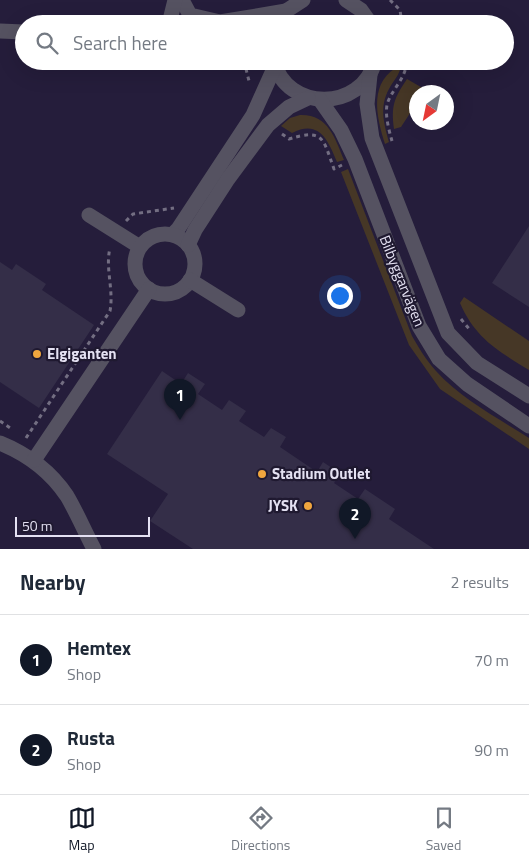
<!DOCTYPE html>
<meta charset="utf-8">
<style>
:root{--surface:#fff;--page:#f2f2f3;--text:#1f2937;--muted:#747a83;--line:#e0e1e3;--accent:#111827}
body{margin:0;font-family:"Titillium Web",sans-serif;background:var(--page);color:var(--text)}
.compass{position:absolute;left:409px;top:85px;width:45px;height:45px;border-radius:50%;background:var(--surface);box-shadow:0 5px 20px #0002;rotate:213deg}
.scale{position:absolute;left:15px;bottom:12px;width:135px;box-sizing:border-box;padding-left:5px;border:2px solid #e4e1f2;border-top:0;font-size:14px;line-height:18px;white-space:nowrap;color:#e4e1f2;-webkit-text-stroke:4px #1f1930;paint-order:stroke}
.you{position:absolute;left:339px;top:295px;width:18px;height:18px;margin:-12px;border:4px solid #fff;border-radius:50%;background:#1a73e8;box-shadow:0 0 0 8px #1a73e833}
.badge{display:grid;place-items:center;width:32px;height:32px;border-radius:50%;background:var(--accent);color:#fff;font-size:16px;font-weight:700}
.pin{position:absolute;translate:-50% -41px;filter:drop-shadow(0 1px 2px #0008)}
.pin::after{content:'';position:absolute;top:26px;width:18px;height:15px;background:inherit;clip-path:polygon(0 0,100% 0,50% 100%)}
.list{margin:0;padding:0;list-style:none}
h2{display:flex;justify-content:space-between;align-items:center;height:65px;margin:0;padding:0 20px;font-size:21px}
h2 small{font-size:16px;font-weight:400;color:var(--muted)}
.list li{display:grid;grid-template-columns:32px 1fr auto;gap:15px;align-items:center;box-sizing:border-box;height:90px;padding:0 20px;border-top:1px solid var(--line)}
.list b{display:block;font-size:19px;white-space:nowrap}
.list p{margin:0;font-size:16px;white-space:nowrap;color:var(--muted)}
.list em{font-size:16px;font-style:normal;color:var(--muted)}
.icon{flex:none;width:28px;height:28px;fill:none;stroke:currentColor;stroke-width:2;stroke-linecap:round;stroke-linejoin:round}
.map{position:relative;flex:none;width:529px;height:549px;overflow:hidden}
.search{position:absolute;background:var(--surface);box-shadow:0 5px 20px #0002;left:15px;right:15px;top:15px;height:55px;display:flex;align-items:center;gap:12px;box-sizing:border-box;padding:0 18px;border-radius:28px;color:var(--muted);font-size:19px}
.sheet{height:245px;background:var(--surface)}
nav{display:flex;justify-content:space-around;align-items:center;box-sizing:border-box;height:70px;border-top:1px solid var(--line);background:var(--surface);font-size:14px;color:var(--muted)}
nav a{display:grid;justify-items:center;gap:2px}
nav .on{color:var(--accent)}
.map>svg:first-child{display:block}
.built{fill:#251d3b;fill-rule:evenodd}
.green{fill:#463726}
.building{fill:#342e48}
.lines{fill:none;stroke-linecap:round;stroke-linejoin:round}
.path{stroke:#736e82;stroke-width:3;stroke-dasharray:4 4;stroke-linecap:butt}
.minor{stroke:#555261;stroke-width:15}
.poi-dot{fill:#f0a63e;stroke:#1f1930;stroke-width:2}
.labels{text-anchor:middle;stroke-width:4.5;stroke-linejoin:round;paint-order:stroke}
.street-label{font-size:15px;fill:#e4e1f2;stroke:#1f1930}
.poi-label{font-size:15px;font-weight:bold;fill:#e4e1f2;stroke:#1f1930;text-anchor:start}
</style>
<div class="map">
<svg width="529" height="549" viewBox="0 0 529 549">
<rect width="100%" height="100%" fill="#1f1930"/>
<path class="built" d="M0 0H529V549H0ZM24 24H505V61H24ZM416 92H446V122H416Z"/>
<g class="green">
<path d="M401 65C400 75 393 81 389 89 379 107 384 124 389 142L385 144C376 115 368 81 401 65Z"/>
<path d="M407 79 426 90 424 92H416V104L401 127 394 129C391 106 394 98 407 79Z"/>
<path d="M300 115C328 114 335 138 344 160L337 162C328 140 319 119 292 133L281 126 290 118Z"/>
<path d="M348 169 412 336C419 348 426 360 436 371 461 399 498 418 529 438V449L440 389 409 345 341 172Z"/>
<path d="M464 297 529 341V370C498 351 475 338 460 303Z"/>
</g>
<g class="building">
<path d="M529 226V307L492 283Z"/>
<path d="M0 262 12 270 16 264 46 284 42 290 94 325 39 408 0 382Z"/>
<path d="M162 371 181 384 188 373 205 384 198 394 222 410 229 400 246 411 239 421 264 437 271 428 286 437 280 447 317 472 323 462 341 474 334 483 358 499 365 489 395 509 389 519 434 549H193L150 521 168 494 107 454Z"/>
</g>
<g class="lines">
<g class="path">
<path d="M390 0 400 10 402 24"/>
<path d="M244 61 249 81"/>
<path d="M282 134 289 139C324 128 323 139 334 169L342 165"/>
<path d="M392 141C389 130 385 116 387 105 390 91 410 74 405 61"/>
<path d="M126 221 133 214 174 208"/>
<path d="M461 319 470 330"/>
<path d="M0 421 13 430"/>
<path d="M26 438 110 311C114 290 105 268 110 248"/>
</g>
<g class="minor">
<path d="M182 0 190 15 220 22 286 11"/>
<path d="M346 0 361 10 371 24"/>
<path d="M169 24 175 0"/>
<path d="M278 24 286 11 303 0"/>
<path d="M0 31 24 32"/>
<path d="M274 61C286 112 362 112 375 61"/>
<path d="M370 75 367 104 372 138 448 333 477 363 529 396"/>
<path d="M320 100 341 130 355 159 419 326 439 359 467 384 529 426"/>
<path d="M89 215 140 247"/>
<path d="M173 234 178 229 253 115 275 66"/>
<circle cx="165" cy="264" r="30"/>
<path d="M188 245 195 230 228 179 268 125 289 107 308 98"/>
<path d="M190 280 238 310"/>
<path d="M0 443C27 454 51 472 67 496 77 513 85 532 94 549"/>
<path d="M34 460 149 289"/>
</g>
</g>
<g class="poi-dot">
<circle cx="37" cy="354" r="5"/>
<circle cx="262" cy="474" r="5"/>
<circle cx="308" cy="506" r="5"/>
</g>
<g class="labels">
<g class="street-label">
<text transform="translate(402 281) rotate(68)" y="5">Bilbyggarvägen</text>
</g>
<g class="poi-label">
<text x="47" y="359">Elgiganten</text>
<text x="272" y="479">Stadium Outlet</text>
<text x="298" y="511" text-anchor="end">JYSK</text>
</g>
</g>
</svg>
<svg class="compass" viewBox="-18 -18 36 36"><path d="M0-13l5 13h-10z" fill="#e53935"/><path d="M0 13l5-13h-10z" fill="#747a83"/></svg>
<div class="scale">50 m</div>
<div class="you"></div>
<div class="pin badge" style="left:180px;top:420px">1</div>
<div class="pin badge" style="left:355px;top:539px">2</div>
<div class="search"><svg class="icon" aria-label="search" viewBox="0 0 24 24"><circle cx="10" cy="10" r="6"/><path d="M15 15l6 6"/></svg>Search here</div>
</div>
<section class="sheet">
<h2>Nearby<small>2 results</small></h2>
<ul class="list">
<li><span class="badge">1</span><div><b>Hemtex</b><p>Shop</p></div><em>70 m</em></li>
<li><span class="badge">2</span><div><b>Rusta</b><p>Shop</p></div><em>90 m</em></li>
</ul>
</section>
<nav>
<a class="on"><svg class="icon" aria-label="map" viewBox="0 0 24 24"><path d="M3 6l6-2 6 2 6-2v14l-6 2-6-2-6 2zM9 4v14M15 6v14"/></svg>Map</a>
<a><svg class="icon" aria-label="directions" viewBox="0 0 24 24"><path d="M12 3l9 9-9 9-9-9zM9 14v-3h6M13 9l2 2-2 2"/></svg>Directions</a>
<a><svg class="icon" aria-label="saved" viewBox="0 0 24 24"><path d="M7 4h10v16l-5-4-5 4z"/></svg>Saved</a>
</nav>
